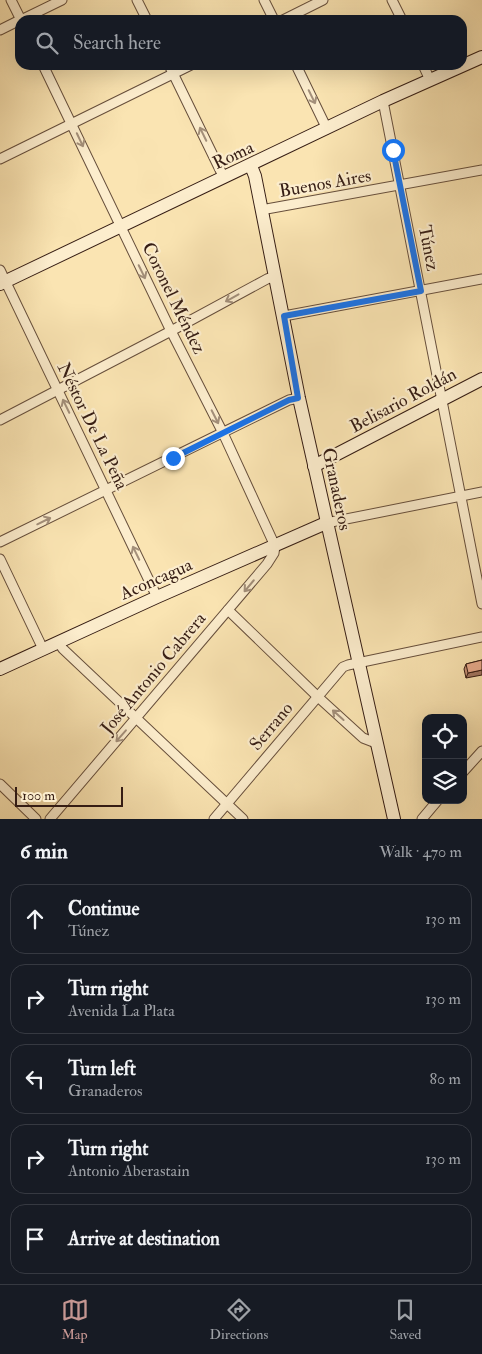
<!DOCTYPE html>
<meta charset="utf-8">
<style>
:root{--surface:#171b24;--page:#242831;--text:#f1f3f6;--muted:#9ea1a6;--line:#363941;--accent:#c59692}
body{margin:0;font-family:"IM FELL Double Pica",serif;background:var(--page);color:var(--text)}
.controls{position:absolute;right:15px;bottom:15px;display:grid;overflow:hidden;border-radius:10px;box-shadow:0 5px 20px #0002}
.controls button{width:45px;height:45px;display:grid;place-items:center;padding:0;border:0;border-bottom:1px solid var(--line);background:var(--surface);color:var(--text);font:25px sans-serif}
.scale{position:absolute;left:15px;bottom:12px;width:108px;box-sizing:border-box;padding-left:5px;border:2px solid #361d14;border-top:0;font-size:14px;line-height:18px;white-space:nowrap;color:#361d14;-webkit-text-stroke:4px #fcedcd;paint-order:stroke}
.stop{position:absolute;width:15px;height:15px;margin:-11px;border:4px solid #1a73e8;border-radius:50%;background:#fff}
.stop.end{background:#1a73e8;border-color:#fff;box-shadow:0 1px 5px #0008}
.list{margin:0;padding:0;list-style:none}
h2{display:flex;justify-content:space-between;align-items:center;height:65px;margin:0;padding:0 20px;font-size:21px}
h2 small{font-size:16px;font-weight:400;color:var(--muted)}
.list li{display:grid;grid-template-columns:32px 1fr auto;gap:15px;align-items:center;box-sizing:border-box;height:70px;margin:0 10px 10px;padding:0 10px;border:1px solid var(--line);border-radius:15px}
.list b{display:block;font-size:19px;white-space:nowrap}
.list p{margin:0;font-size:16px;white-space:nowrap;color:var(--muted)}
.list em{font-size:16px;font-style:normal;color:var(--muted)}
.icon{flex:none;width:28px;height:28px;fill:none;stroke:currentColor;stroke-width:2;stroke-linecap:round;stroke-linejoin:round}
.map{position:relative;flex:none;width:482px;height:819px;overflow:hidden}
.search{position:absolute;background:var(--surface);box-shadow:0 5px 20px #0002;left:15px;right:15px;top:15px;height:55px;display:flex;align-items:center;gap:12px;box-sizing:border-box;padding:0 18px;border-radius:15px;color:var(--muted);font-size:19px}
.sheet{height:465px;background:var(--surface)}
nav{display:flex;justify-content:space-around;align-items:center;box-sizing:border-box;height:70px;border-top:1px solid var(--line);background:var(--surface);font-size:14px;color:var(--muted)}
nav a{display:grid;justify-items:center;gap:2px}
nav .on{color:var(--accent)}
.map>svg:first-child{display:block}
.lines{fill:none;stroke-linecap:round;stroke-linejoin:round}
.street-casing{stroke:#674f3c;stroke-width:11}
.secondary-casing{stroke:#361d14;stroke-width:14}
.street{stroke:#fcedcd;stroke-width:9}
.secondary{stroke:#fcedcd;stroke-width:12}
.wall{fill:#c8947a;stroke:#361d14}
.shaded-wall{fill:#a37863;stroke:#361d14}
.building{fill:#e9ac8e;stroke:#361d14}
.oneway{stroke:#a38f7a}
.route{stroke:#1a73e8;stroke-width:6}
.labels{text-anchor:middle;stroke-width:4.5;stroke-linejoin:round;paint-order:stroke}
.street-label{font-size:18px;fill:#361d14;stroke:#fcedcd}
</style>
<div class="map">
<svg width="482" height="819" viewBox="0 0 482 819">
<rect width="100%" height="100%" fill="#fae4b2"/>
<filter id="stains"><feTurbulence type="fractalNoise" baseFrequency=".004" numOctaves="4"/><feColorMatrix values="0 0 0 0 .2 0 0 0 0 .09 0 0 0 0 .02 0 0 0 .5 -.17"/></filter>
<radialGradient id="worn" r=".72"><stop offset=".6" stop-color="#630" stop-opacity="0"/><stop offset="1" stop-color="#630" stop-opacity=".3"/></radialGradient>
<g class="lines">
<g class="street-casing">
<g id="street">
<path d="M11 0 21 20 62 0"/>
<path d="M137 0 147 20"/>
<path d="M264 0 274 20"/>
<path d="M392 0 402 20"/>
<path d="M283 20 323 0"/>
<path d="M0 30 20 20"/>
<path d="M43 65 171 331 223 433 275 546 274 553 267 564 50 819"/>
<path d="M169 65 224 178"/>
<path d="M296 65 327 129"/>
<path d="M423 65 430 80"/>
<path d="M383 101 482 604"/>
<path d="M0 159 191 65"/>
<path d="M261 210 482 170"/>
<path d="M0 270 157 597"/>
<path d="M284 316 482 279"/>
<path d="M0 420 171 331 267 279 275 276"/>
<path d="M326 523 482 492"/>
<path d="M0 542 289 400 299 398"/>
<path d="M0 559 43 649"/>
<path d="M228 610 318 697 363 738 376 743"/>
<path d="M58 642 63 649 243 819"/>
<path d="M463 772 482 751"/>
<path d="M0 784 36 819"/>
<path d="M214 819 343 667 348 665 482 637"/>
<path d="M422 819 438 800"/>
</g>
</g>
<g class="secondary-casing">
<g id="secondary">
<path d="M251 166 255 176 299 398 394 819"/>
<path d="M0 284 383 101 482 57"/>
<path d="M314 466 482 379"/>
<path d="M0 669 157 597 326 523"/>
</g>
</g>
<use href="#street" class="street"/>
<use href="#secondary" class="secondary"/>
</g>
<path class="wall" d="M482 660 466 678 464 669 466 664Z"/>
<path class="shaded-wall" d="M482 670V675L466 678 468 673Z"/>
<path class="building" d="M482 660V670L468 673 466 664Z"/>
<defs><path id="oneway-shaft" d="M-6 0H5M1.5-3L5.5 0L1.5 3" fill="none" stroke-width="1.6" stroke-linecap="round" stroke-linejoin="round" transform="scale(1.25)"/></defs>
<g class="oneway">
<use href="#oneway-shaft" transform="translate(312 97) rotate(64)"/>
<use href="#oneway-shaft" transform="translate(203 134) rotate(-116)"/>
<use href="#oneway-shaft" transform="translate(80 140) rotate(65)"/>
<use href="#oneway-shaft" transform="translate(142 272) rotate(64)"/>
<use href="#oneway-shaft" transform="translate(232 298) rotate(151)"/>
<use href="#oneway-shaft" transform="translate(66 406) rotate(-116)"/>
<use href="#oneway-shaft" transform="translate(215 417) rotate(63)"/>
<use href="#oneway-shaft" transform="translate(44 521) rotate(-26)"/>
<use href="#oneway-shaft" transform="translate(136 553) rotate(-116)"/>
<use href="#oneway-shaft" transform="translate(249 586) rotate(130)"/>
<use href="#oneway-shaft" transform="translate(338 715) rotate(-138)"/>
<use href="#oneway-shaft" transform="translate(121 736) rotate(131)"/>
</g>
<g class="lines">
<path class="route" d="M173 458 289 400 298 398 284 316 421 291 393 150"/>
</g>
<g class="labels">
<g class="street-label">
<text transform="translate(233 155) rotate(-25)" y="6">Roma</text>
<text transform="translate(325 183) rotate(-10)" y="6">Buenos Aires</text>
<text transform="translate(429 248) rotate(79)" y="6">Túnez</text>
<text transform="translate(174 298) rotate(64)" y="6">Coronel Méndez</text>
<text transform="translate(403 400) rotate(-28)" y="6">Belisario Roldán</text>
<text transform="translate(93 426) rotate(64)" y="6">Néstor De La Peña</text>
<text transform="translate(337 489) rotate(78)" y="6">Granaderos</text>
<text transform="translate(156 579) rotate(-24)" y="6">Aconcagua</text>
<text transform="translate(153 673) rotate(-50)" y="6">José Antonio Cabrera</text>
<text transform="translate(271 726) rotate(-50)" y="6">Serrano</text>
</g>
</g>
<rect width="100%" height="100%" filter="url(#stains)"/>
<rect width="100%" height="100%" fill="url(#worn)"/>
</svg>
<div class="controls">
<button><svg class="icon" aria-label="locate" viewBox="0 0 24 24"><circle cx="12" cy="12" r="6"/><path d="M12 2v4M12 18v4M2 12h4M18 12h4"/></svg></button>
<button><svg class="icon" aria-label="layers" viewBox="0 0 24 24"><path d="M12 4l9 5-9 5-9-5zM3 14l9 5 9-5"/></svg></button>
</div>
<div class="scale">100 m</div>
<div class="stop" style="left:393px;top:150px"></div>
<div class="stop end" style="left:173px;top:458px"></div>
<div class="search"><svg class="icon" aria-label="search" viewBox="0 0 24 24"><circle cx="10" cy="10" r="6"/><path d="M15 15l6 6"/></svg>Search here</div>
</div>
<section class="sheet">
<h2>6 min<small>Walk · 470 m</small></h2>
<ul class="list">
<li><svg class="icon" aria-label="ahead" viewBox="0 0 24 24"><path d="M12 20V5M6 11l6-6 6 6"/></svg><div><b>Continue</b><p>Túnez</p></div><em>130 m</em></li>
<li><svg class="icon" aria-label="right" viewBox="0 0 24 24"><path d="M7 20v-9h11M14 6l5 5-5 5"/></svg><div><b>Turn right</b><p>Avenida La Plata</p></div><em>130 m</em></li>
<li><svg class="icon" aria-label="left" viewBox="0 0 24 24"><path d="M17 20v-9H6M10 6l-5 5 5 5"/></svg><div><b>Turn left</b><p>Granaderos</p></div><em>80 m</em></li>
<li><svg class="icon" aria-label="right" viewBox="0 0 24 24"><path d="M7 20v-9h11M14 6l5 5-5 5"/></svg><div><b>Turn right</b><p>Antonio Aberastain</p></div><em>130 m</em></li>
<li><svg class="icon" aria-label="arrive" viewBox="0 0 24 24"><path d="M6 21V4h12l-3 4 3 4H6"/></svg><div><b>Arrive at destination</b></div></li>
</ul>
</section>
<nav>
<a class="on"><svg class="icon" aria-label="map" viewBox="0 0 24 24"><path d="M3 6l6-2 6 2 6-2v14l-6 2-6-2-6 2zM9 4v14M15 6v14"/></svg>Map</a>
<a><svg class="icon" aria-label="directions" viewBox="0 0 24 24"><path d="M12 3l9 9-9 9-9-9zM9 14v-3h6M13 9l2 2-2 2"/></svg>Directions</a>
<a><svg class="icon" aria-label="saved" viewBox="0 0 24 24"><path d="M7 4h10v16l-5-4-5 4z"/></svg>Saved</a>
</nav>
